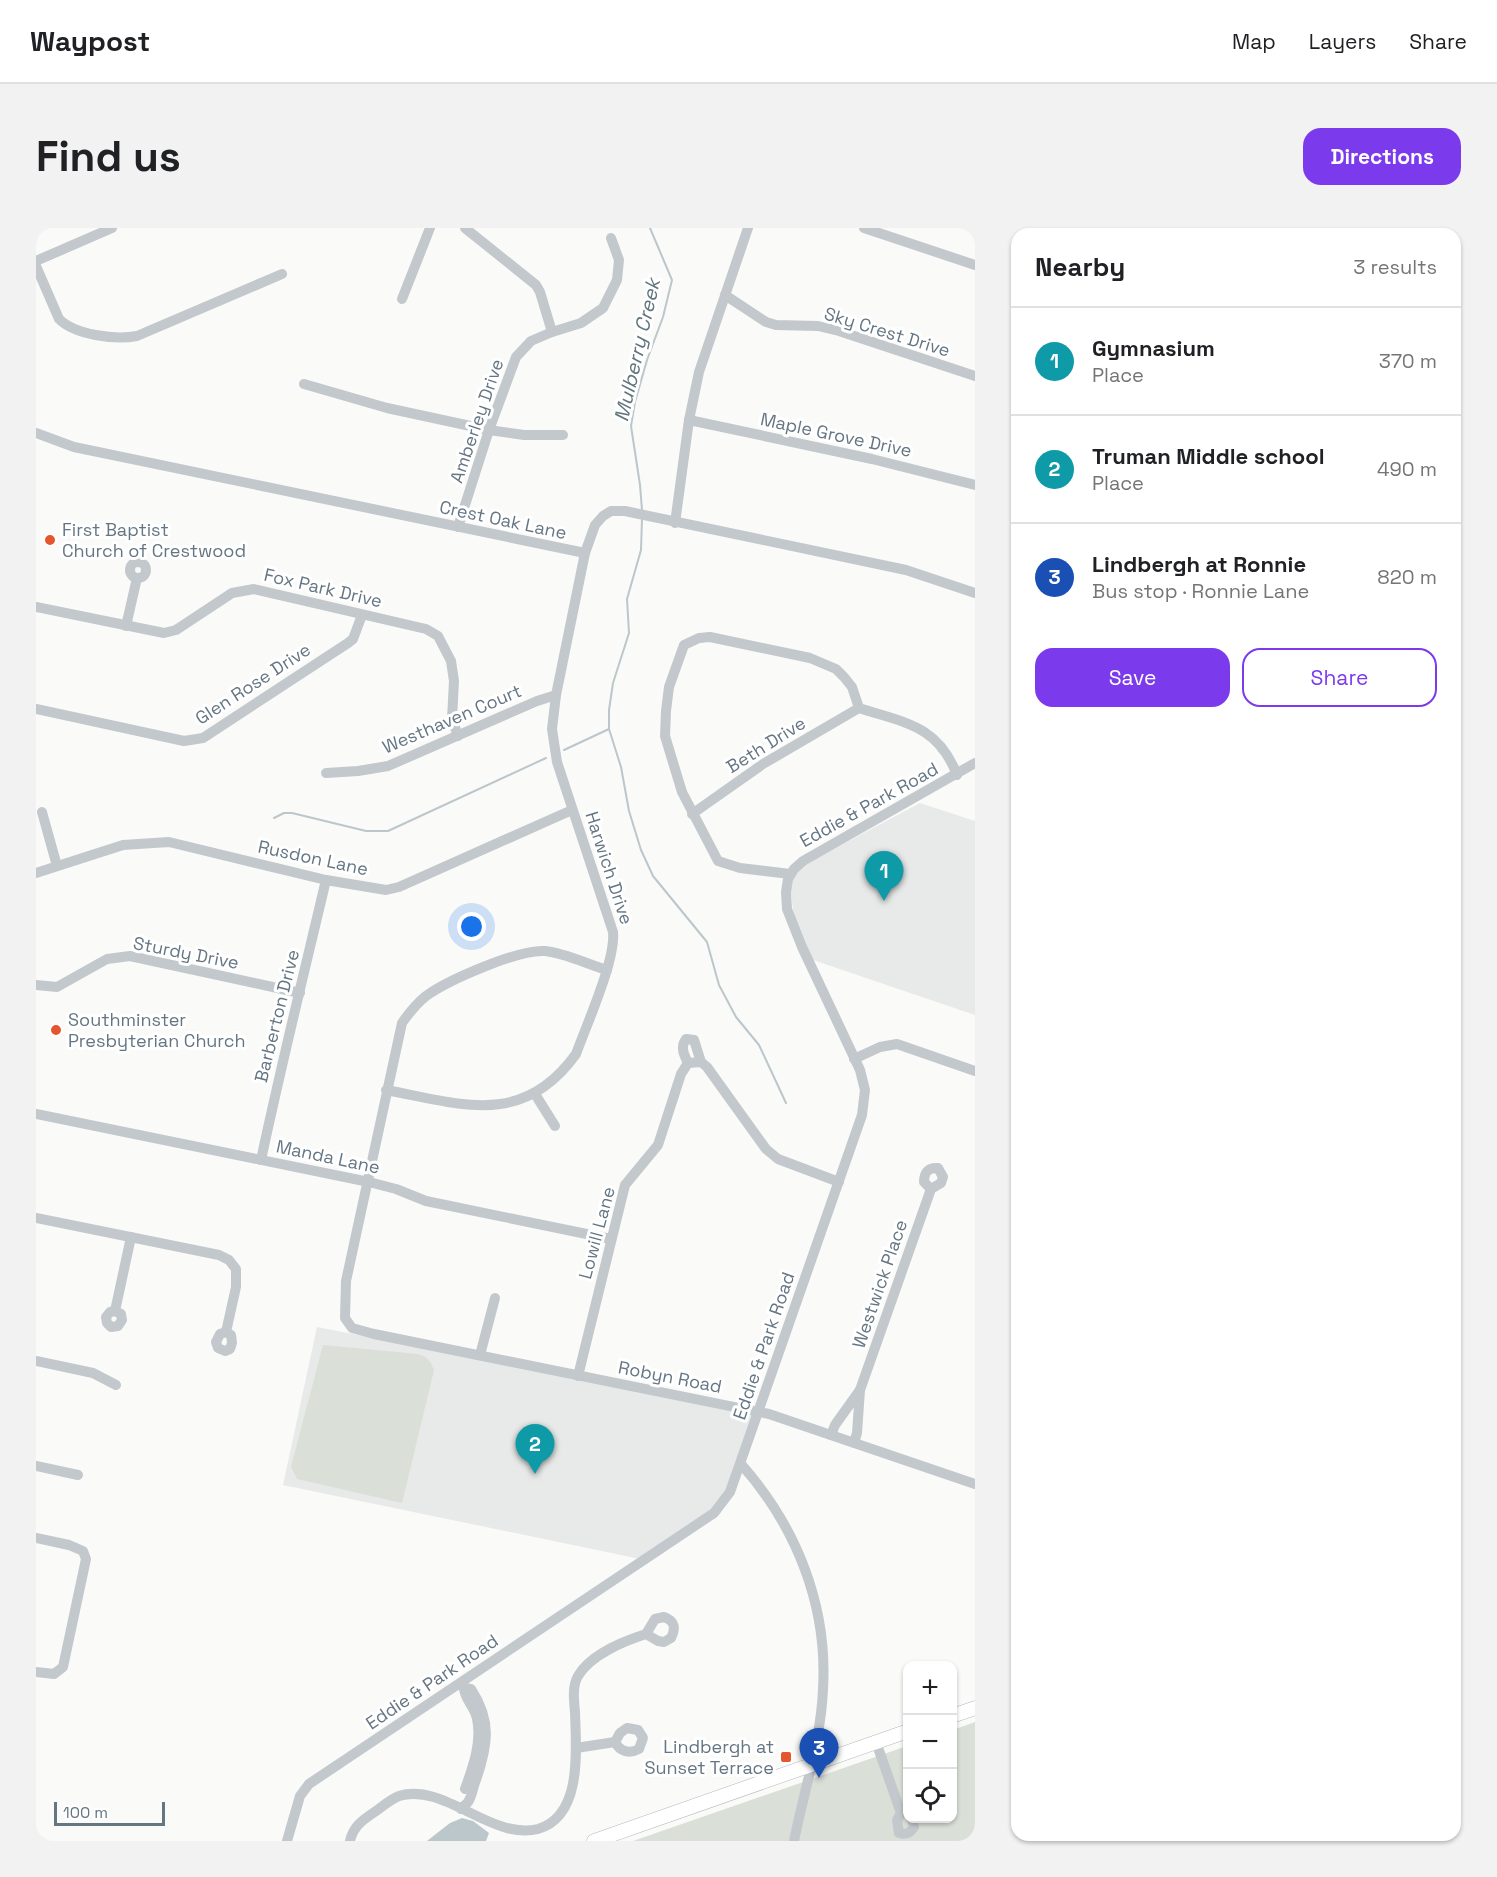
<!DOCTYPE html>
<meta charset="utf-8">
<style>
:root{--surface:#fff;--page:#f2f2f2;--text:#202124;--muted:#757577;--line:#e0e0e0;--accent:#7c3aed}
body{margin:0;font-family:"Space Grotesk",sans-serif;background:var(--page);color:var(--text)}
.controls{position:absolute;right:18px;bottom:18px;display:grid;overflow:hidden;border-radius:12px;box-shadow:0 2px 4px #0004}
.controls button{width:54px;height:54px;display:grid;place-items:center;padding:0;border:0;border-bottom:2px solid var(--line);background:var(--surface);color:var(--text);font:30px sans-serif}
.scale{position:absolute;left:18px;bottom:15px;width:111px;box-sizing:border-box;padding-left:6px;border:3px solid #657683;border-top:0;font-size:16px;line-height:21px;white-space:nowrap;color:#657683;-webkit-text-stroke:4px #fff;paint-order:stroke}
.you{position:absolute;left:436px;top:699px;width:21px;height:21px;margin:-15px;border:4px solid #fff;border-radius:50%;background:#1a73e8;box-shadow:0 0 0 9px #1a73e833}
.badge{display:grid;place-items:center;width:39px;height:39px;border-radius:50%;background:var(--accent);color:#fff;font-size:20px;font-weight:700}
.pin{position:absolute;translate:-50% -50px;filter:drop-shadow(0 2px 3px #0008)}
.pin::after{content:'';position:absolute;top:32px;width:21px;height:18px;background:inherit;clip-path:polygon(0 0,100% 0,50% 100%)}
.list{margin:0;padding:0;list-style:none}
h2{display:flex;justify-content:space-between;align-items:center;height:78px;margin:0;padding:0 24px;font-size:26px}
h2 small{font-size:20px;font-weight:400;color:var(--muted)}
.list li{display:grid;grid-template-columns:39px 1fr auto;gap:18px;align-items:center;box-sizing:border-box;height:108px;padding:0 24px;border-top:2px solid var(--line)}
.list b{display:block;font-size:22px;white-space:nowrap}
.list p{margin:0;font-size:20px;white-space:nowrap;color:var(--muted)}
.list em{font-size:20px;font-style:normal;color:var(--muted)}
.actions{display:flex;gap:12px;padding:18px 24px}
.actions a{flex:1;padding:14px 0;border:2px solid var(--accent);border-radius:18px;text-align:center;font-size:21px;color:var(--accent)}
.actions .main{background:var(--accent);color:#fff}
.icon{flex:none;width:33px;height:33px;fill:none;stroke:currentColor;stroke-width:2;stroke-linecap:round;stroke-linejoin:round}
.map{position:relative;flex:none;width:939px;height:1613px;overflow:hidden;border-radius:18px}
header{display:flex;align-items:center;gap:36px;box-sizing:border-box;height:84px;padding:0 30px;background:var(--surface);border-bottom:2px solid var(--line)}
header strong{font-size:28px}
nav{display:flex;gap:33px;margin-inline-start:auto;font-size:21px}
.intro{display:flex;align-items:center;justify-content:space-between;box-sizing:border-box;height:144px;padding:0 36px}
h1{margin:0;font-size:42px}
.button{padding:15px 27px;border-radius:18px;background:var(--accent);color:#fff;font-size:21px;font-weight:700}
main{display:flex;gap:36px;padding:0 36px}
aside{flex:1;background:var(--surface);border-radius:18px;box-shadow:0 2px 4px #0004}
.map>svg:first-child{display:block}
.built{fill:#e8e9e9}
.green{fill:#dadfd7}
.water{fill:#bbc7cb}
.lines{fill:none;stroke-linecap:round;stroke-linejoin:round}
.stream{stroke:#bbc7cb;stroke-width:2}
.major-casing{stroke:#b5babe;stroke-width:15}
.minor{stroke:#c3c8cc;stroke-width:10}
.major{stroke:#fff;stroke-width:14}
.poi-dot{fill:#e4572e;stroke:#fff;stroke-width:2}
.labels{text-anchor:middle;stroke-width:6;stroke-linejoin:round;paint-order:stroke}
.street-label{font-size:18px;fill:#657683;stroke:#fff}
.poi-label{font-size:18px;fill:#657683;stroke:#fff;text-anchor:start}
.water-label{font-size:20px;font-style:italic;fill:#60757c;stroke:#fff}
</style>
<header>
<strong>Waypost</strong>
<nav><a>Map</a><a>Layers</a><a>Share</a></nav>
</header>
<div class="intro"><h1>Find us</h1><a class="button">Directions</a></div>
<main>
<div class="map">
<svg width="939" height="1613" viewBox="0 0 939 1613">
<rect width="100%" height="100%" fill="#fafaf8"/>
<g class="built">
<path d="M884 575 939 593V787L777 732 758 690 754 655 764 639Z"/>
<path d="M281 1099 722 1184 692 1261 676 1284 609 1332 247 1257Z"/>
</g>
<g class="green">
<path d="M287 1117 381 1126C391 1128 394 1133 398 1142L366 1275 261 1251 255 1239Z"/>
<path d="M939 1494V1613H597L871 1518 872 1590H916L917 1502Z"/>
</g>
<path class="water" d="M426 1590 437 1593 453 1605 450 1613H391L414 1595Z"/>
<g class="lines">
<g class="stream">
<path d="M606 282 604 257 595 198 599 174 611 132 627 89 636 52 614 0"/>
<path d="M606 291 605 322 591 371 593 405 577 455 573 482V501L585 539 593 583 605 622 617 648 671 714 683 757 700 789 723 817 750 875"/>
<path d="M528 522 573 501"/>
<path d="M238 590 248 585H256L330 603H352L510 530"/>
</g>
<g class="major-casing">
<g id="major">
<path d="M916 1488 939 1480"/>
<path d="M558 1613 872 1503"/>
</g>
</g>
<g class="minor">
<path d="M429 0 500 57 504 64 516 104"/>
<path d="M828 0 939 37"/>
<path d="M0 33 76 0"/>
<path d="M0 38 23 91C39 107 79 112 101 108L246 46"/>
<path d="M689 67 730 94 740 97 782 98 803 103 939 148"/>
<path d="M366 71 394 0"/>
<path d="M268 156 351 180 453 202 488 207H527"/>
<path d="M653 192 836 231 939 257"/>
<path d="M0 205 38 219 549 325"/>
<path d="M639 295 653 192 663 144 712 0"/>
<path d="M422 299 453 202 480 129 495 113 516 104 545 95 567 80 581 52 583 32 575 10"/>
<circle cx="102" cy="342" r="8"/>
<path d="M0 379 128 405 140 402 196 365 218 361 390 401 402 408 415 433 418 453 416 491 422 508"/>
<path d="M90 398 101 350"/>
<path d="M0 481 148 513 167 510 312 415 317 411 326 387"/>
<path d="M290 545 322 543 352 538 501 473 520 467"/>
<path d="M6 584 21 638"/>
<path d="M656 586 727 536 823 480"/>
<path d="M0 645 87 617 133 614 290 652 350 662 363 659 536 582"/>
<path d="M754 646 704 640 682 633 646 564 629 508 630 483 633 459 648 417 663 410 674 409 774 430 800 441 808 449 816 459 823 480C869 495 902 497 921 547"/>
<path d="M571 742C551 736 529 725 509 723 483 721 412 752 390 768 380 776 373 785 366 795L310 1053 309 1090 316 1100 338 1106 733 1186 939 1256"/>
<path d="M0 757 21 759 71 731 94 728 264 765"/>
<path d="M818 831 844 819 861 816 939 843"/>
<path d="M652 835C648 827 644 819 650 811L658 812 665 834"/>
<path d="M350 862C425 876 487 900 540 826 550 798 580 732 577 704L521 534 516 501 520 467 549 325 559 297 567 288 575 283H589L870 342 939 365"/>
<path d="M499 866 519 898"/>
<path d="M0 886 333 954 360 961 390 973 575 1011"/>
<path d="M225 932C245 838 268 745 290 652"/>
<path d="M0 990 183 1027 193 1032 200 1041V1059L190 1104 184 1106 180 1114 182 1120 189 1123 194 1121 196 1115 195 1107 190 1104"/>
<path d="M79 1083 85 1086 86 1092 82 1098 75 1099 71 1095 70 1089 74 1084 79 1083 95 1009"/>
<path d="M444 1127 459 1070"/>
<path d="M0 1133 57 1145 80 1157"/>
<path d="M542 1148 589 957 622 917 645 846 652 835 665 834 671 839 730 921 742 931 803 954"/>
<path d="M795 1207 799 1197 824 1162"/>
<path d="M818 1215 821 1205 824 1162 895 961 905 955 907 949 902 940C892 939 888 945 888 954L895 961"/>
<path d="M705 1236C760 1298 792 1377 787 1461 785 1512 768 1563 758 1613"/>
<path d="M0 1238 42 1247"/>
<path d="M0 1310 33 1317 47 1323 50 1331 27 1439 18 1446 0 1444"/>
<path d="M425 1455 428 1460 435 1461C456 1493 452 1517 440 1552 437 1558 436 1569 432 1574 430 1577 427 1578 425 1581"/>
<path d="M428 1460C428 1471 439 1479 441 1491 446 1514 437 1539 429 1561"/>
<path d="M840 1514 865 1585 861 1592 863 1605C871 1607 874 1605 878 1599L876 1590"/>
<path d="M540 1520 579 1514C584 1524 594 1526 603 1521L607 1510 602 1502 591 1500 584 1505 579 1514"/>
<path d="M251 1613 264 1568 273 1556 678 1285 694 1264 826 887 829 862 824 842 766 719 751 681 750 664 752 651 758 641 767 633 939 535"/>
<path d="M314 1613C317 1598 328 1591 340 1583 347 1578 355 1571 363 1568 408 1554 456 1613 502 1601 547 1588 540 1521 539 1484 538 1473 536 1458 542 1448 554 1427 588 1413 610 1406L619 1391 628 1389C639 1393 640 1400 635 1410L628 1414 622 1413 610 1406"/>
</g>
<use href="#major" class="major"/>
</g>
<g class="poi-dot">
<circle cx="14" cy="312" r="6"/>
<circle cx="20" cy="802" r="6"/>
<rect x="744" y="1523" width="12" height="12" rx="3"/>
</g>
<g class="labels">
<g class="street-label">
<text transform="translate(851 104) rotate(17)" y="6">Sky Crest Drive</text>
<text transform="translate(441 193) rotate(-71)" y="6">Amberley Drive</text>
<text transform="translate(800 207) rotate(12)" y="6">Maple Grove Drive</text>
<text transform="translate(467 292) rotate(12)" y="6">Crest Oak Lane</text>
<text transform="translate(287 360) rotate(13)" y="6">Fox Park Drive</text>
<text transform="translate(217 456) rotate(-33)" y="6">Glen Rose Drive</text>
<text transform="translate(416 491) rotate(-23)" y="6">Westhaven Court</text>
<text transform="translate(730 517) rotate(-32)" y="6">Beth Drive</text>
<text transform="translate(833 577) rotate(-29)" y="6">Eddie &amp; Park Road</text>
<text transform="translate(277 630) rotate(12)" y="6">Rusdon Lane</text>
<text transform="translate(573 640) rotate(72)" y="6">Harwich Drive</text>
<text transform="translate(150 725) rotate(11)" y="6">Sturdy Drive</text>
<text transform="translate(241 788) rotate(-76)" y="6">Barberton Drive</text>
<text transform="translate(292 929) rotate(12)" y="6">Manda Lane</text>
<text transform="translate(561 1005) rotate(-75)" y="6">Lowill Lane</text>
<text transform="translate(844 1056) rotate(-71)" y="6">Westwick Place</text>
<text transform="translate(728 1118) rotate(-71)" y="6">Eddie &amp; Park Road</text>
<text transform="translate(634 1149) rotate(11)" y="6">Robyn Road</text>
<text transform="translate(396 1454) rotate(-34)" y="6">Eddie &amp; Park Road</text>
</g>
<g class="poi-label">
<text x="26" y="308">First Baptist<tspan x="26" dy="21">Church of Crestwood</tspan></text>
<text x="32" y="798">Southminster<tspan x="32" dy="21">Presbyterian Church</tspan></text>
<text x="738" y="1525" text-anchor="end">Lindbergh at<tspan x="738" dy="21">Sunset Terrace</tspan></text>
</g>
<g class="water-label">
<text transform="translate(601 122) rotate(-77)" y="7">Mulberry Creek</text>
</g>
</g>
</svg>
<div class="controls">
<button>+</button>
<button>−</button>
<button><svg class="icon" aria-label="locate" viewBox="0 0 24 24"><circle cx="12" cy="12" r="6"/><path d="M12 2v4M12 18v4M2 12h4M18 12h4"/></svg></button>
</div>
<div class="scale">100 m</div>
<div class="you"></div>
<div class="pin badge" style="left:848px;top:673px;background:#0f9aa8">1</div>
<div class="pin badge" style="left:499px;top:1246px;background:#0f9aa8">2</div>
<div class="pin badge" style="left:783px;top:1550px;background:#1a4fb4">3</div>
</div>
<aside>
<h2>Nearby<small>3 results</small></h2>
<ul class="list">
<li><span class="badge" style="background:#0f9aa8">1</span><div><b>Gymnasium</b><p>Place</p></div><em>370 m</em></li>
<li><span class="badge" style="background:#0f9aa8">2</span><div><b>Truman Middle school</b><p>Place</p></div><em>490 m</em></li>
<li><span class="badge" style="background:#1a4fb4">3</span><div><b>Lindbergh at Ronnie</b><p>Bus stop · Ronnie Lane</p></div><em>820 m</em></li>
</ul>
<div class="actions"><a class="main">Save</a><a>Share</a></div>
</aside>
</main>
